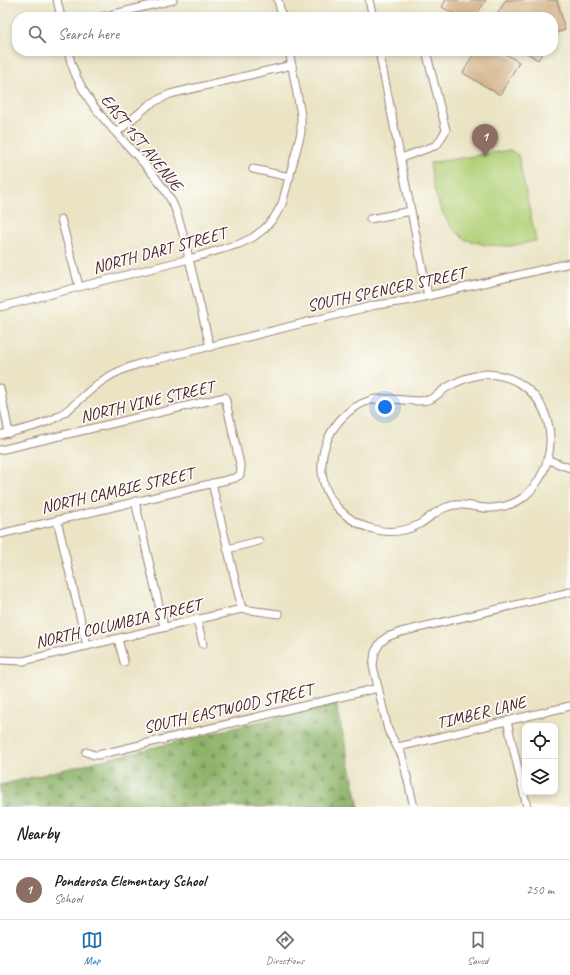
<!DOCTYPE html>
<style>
:root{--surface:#fff;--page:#f6f6f6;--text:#202124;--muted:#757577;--line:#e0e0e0;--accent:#1f6fb2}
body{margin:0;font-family:Caveat,sans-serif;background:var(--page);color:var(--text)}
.controls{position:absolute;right:12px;bottom:12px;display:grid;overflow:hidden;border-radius:8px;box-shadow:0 2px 6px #0003}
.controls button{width:36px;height:36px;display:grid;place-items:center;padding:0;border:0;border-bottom:1px solid var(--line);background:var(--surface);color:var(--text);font:20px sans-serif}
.you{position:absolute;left:385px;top:407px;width:14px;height:14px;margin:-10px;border:3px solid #fff;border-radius:50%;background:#1a73e8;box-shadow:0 0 0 6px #1a73e833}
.badge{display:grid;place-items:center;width:26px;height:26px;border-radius:50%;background:var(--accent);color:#fff;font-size:13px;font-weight:700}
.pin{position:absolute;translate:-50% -33px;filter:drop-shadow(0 1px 2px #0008)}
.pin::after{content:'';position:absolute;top:21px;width:14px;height:12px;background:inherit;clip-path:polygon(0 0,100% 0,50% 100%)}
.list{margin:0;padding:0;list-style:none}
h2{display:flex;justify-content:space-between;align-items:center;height:52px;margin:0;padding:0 16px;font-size:17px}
h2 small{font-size:13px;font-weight:400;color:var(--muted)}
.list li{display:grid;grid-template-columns:26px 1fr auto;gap:12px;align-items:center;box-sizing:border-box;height:60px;padding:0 16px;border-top:1px solid var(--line)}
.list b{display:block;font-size:15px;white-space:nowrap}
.list p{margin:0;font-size:13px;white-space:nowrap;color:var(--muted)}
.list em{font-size:13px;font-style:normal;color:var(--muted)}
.icon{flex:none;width:22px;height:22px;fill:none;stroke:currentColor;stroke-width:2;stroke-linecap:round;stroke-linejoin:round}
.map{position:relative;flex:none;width:570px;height:807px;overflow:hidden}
.search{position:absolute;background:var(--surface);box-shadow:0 2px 6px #0003;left:12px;right:12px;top:12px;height:44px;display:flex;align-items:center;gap:10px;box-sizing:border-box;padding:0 14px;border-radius:16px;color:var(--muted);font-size:15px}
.sheet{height:112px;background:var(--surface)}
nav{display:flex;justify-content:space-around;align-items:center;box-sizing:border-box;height:56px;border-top:1px solid var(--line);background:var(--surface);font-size:11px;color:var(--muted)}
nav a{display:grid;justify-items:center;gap:2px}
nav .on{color:var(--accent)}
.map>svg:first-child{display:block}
.grass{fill:#b2d179;stroke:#7e7852}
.forest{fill:url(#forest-firs);stroke:#6c694a}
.building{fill:#d4b48a}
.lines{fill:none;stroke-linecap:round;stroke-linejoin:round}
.minor-casing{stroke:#9a8278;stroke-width:9}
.minor{stroke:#fff;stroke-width:7}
.labels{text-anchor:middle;stroke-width:3.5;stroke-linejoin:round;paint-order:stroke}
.street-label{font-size:17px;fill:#4a1f2b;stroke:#fdfcf7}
</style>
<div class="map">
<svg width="570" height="807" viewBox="0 0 570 807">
<defs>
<pattern id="forest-firs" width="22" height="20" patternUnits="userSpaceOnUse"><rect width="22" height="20" fill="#8db369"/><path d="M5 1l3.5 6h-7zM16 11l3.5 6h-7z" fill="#759157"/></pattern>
</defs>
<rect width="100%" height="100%" fill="#fdfcf7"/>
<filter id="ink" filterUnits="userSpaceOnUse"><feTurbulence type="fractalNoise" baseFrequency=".025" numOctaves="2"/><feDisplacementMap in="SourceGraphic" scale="8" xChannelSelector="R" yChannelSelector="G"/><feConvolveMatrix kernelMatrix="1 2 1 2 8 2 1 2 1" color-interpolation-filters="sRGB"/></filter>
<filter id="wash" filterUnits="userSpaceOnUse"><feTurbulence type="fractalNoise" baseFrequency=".012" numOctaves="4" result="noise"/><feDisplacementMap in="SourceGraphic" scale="16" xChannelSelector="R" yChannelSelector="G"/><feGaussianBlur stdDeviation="0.9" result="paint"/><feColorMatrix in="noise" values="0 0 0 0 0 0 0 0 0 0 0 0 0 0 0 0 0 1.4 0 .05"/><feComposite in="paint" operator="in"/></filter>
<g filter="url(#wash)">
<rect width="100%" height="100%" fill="#eae4c5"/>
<path class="grass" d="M510 150 518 155 536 241 510 246 487 245 466 240 451 227 442 212 434 190 430 163Z"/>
<path class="forest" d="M336 703 359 807H0V785Z"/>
<g id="blocks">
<g class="building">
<path d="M446 0H486L475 17H460L442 7Z"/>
<path d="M506 0H557L565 30 553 34V17H504L498 13Z"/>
<path d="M475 51H500L519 62 500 95 463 73Z"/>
<path d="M524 51H544L538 60Z"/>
</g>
</g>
</g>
<g filter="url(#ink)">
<use href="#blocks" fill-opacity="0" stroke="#9a8278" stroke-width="1"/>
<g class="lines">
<g class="minor-casing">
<g id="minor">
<path d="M57 0 61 17"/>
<path d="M278 0 282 17"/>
<path d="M369 0 373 17"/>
<path d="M101 17 173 0"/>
<path d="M68 51C81 114 140 147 171 200 179 214 182 231 186 246 194 280 202 313 210 347"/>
<path d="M379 51 428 296"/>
<path d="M116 133 150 104 170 94 292 65"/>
<path d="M401 158 437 145 446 130 426 51"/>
<path d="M253 169 290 177"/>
<path d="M61 219 79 286"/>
<path d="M370 219 411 211"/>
<path d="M0 307 189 259 239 244 252 238 264 229 274 218 282 204 301 133V115L289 51"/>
<path d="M485 374C554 375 570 458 524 497 513 505 498 509 485 508 472 507 460 502 447 507 436 510 428 520 418 525 390 539 357 529 337 507 305 471 327 413 371 400 391 395 409 404 428 400 435 398 440 392 446 388 459 380 470 376 485 374Z"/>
<path d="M0 388 9 433"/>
<path d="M0 435C20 430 41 426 59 416 72 408 81 398 93 388 106 376 122 369 139 364L376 305 406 301 570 263"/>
<path d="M0 450 225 397 241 469 240 475 235 478 0 534"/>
<path d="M551 461 570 468"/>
<path d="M212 483 242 609"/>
<path d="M135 501 164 627"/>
<path d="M57 520 87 646"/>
<path d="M227 549 259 541"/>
<path d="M197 620 203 644"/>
<path d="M118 639 124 662"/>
<path d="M0 660 23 661 242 609 279 614"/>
<path d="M507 721 527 807"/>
<path d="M398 747 570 706"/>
<path d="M86 752 94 755H98L378 688"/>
<path d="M414 807 402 756 388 730 373 666 375 652 380 643 387 637 401 632 570 592"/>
</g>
</g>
<use href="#minor" class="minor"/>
</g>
</g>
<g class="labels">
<g class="street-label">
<text transform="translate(142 142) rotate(51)" y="6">EAST 1ST AVENUE</text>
<text transform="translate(159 250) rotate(-15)" y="6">NORTH DART STREET</text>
<text transform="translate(386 289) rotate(-12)" y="6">SOUTH SPENCER STREET</text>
<text transform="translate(147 401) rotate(-13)" y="6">NORTH VINE STREET</text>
<text transform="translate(117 490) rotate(-13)" y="6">NORTH CAMBIE STREET</text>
<text transform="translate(118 623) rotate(-13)" y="6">NORTH COLUMBIA STREET</text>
<text transform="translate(228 708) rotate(-13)" y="6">SOUTH EASTWOOD STREET</text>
<text transform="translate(481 712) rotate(-14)" y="6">TIMBER LANE</text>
</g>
</g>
</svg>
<div class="controls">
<button><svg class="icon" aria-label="locate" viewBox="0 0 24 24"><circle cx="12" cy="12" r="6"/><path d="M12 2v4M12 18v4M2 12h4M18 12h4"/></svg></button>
<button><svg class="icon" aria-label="layers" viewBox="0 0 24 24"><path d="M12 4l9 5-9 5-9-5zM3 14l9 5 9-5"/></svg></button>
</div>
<div class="you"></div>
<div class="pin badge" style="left:485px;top:157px;background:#8d6e63">1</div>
<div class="search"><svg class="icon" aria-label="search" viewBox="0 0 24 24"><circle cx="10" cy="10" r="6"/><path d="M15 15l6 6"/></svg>Search here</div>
</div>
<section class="sheet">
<h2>Nearby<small></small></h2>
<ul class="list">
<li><span class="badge" style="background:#8d6e63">1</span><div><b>Ponderosa Elementary School</b><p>School</p></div><em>250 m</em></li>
</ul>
</section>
<nav>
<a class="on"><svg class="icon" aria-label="map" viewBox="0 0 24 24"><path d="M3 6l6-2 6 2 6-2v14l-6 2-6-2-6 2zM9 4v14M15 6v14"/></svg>Map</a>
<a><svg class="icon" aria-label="directions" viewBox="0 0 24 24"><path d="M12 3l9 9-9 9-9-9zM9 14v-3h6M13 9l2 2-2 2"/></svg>Directions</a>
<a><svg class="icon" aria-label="saved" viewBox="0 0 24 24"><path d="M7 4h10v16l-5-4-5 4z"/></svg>Saved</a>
</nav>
